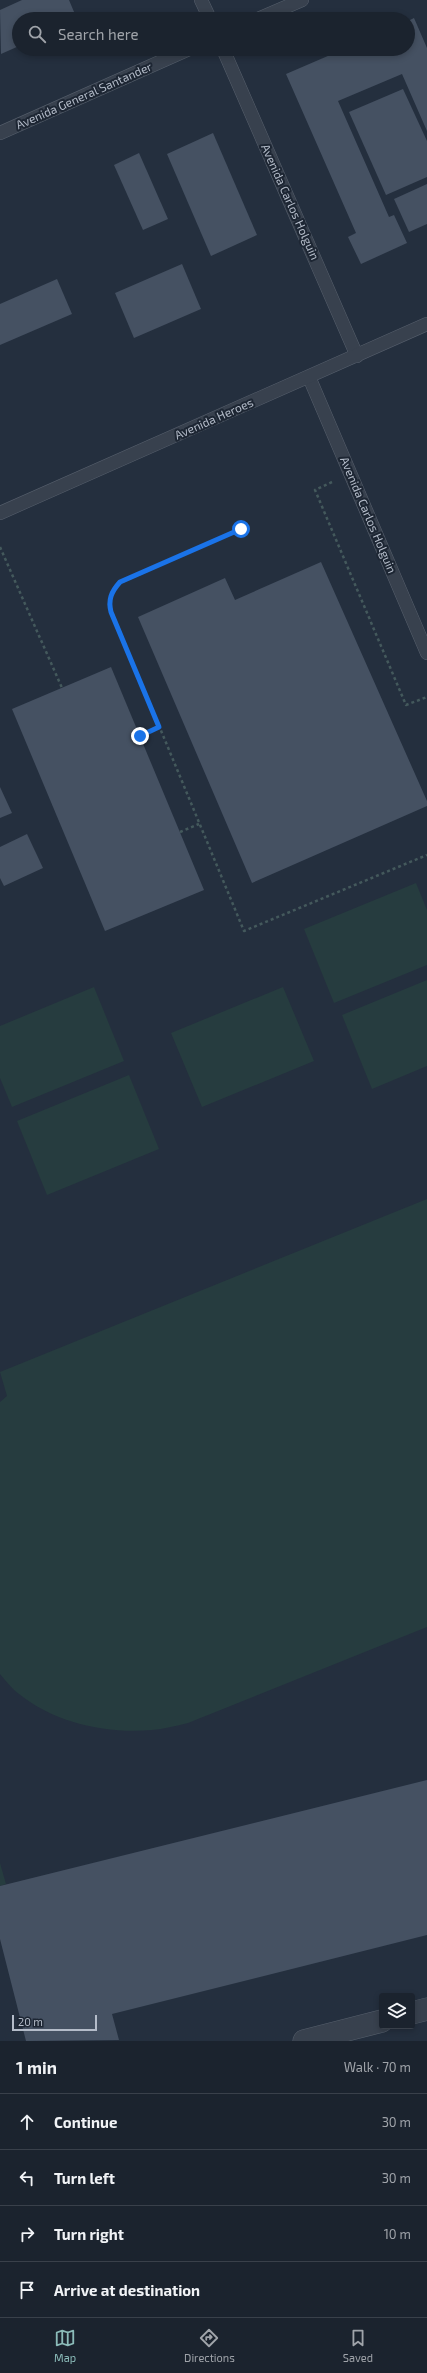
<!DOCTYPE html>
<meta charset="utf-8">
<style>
:root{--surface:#1b232e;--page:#242b36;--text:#f1f3f6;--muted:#a0a4aa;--line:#39404a;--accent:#8bbbb9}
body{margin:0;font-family:"Exo 2",sans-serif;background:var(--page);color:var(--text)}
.controls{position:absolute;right:12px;bottom:12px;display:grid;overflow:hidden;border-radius:4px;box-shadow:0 2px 6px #0003}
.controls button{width:36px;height:36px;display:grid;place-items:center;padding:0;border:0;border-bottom:1px solid var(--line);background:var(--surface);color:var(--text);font:20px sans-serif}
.scale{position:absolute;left:12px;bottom:10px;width:85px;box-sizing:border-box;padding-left:4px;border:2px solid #b4bcc9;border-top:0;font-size:11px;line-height:14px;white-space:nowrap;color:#b4bcc9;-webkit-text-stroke:3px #1d2633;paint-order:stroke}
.stop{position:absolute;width:12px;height:12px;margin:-9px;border:3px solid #1a73e8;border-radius:50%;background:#fff}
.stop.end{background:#1a73e8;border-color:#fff;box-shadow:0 1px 4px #0008}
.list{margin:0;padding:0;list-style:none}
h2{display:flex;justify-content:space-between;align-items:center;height:52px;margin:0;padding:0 16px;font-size:17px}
h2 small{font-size:13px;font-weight:400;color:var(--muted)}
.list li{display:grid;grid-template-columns:26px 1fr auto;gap:12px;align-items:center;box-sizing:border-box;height:56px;padding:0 16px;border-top:1px solid var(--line)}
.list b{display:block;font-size:15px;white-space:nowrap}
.list em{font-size:13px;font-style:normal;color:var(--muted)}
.icon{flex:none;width:22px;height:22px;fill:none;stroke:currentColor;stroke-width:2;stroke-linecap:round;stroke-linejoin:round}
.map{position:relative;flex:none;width:427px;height:2041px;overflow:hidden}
.search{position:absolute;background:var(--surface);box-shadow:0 2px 6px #0003;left:12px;right:12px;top:12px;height:44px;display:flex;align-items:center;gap:10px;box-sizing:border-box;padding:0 14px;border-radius:22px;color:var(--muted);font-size:15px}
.sheet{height:276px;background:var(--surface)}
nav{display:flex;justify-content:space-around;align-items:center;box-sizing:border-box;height:56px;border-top:1px solid var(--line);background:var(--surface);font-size:11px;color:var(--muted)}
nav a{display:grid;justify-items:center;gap:2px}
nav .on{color:var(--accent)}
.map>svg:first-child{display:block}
.green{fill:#263c3f}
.building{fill:#455162}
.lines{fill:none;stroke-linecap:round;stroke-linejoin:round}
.lane-casing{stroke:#565f6c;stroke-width:14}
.street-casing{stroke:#565f6c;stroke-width:23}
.path{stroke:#44595c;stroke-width:2.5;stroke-dasharray:3 3;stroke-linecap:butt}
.lane{stroke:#38414e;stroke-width:13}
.street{stroke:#38414e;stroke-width:22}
.route{stroke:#1a73e8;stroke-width:5}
.labels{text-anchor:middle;stroke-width:4;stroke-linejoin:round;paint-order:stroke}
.street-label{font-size:12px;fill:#b4bcc9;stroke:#1d2633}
</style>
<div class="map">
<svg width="427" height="2041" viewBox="0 0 427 2041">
<rect width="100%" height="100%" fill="#242f3e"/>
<g class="green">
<path d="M416 883 427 910V965L334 1003 304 929Z"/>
<path d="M427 980V1066L372 1089 342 1015Z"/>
<path d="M94 987 124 1061 12 1107 0 1078V1026Z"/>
<path d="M283 987 314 1061 202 1107 171 1033Z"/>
<path d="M129 1075 159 1149 47 1195 17 1121Z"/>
<path d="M427 1199V1627L188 1723C176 1726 163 1729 152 1730 106 1734 55 1723 19 1694 12 1689 6 1681 0 1674V1402L7 1396 0 1372Z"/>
<path d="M0 1863 6 1884 0 1886Z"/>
</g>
<g class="building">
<path d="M22 0H69L77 19H19V46L1 54 0 10Z"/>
<path d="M414 18 427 48V131L402 74 338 101 389 217 394 215 407 243 361 264 348 237 356 233 286 74 344 49H408V21Z"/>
<path d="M403 89 427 141V177L386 195 349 112Z"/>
<path d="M213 133 257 235 211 256 167 154Z"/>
<path d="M139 153 168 219 143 230 114 165Z"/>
<path d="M427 184V224L409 232 394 199Z"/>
<path d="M182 264 201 309 134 338 115 293Z"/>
<path d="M57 279 72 314 0 345V304Z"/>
<path d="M321 562 427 801V806L252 883 138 617 225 578 235 600Z"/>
<path d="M111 667 204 890 105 931 12 709Z"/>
<path d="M0 787 12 813 0 818Z"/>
<path d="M27 834 43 868 4 886 0 878V847Z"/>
<path d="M427 1780V1935L112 2014 119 2040 26 2041 0 1939V1886Z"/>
</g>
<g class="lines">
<g class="lane-casing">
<g id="lane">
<path d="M201 0 210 19"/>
<path d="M258 19 302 0"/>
<path d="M223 49 357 356"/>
<path d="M0 133 189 49"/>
<path d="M309 377 427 653"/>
<path d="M0 513 427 324"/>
</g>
</g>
<g class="street-casing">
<g id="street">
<path d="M412 2013 427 2009"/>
<path d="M304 2041 382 2021"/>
</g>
</g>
<g class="path">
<path d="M332 482 315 490 406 705 427 697"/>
<path d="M241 529 120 583 113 589 109 605 244 931 427 855"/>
<path d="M0 547 62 688"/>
<path d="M139 736 159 727"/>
<path d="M180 832 199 824"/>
</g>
<use href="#lane" class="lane"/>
<use href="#street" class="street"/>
</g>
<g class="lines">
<path class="route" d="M140 736 159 727 111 612C108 600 111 592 120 582L241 529"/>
</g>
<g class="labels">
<g class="street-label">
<text transform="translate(84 96) rotate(-24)" y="4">Avenida General Santander</text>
<text transform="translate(290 202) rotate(66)" y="4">Avenida Carlos Holguin</text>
<text transform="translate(214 419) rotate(-24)" y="4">Avenida Heroes</text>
<text transform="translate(368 515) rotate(67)" y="4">Avenida Carlos Holguin</text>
</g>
</g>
</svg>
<div class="controls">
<button><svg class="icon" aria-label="layers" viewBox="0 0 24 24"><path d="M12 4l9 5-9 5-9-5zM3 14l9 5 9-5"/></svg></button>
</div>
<div class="scale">20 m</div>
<div class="stop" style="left:241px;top:529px"></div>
<div class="stop end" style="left:140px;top:736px"></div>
<div class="search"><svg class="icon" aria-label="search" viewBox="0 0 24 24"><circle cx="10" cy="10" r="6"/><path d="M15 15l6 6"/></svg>Search here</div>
</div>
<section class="sheet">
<h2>1 min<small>Walk · 70 m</small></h2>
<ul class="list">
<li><svg class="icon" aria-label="ahead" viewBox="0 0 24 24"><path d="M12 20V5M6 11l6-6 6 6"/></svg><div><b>Continue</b></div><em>30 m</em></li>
<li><svg class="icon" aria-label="left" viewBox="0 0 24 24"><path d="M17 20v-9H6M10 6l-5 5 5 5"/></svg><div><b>Turn left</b></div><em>30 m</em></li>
<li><svg class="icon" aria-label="right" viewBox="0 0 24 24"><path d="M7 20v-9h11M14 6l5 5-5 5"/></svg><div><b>Turn right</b></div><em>10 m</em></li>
<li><svg class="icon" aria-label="arrive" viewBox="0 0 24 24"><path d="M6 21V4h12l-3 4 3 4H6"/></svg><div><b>Arrive at destination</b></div></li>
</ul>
</section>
<nav>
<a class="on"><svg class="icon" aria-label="map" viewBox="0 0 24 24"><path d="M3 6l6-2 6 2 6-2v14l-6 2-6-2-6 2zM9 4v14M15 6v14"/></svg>Map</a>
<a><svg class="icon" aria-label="directions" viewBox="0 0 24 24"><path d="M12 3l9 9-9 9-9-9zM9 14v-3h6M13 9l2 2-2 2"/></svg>Directions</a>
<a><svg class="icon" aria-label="saved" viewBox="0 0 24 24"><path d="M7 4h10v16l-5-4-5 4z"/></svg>Saved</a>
</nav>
